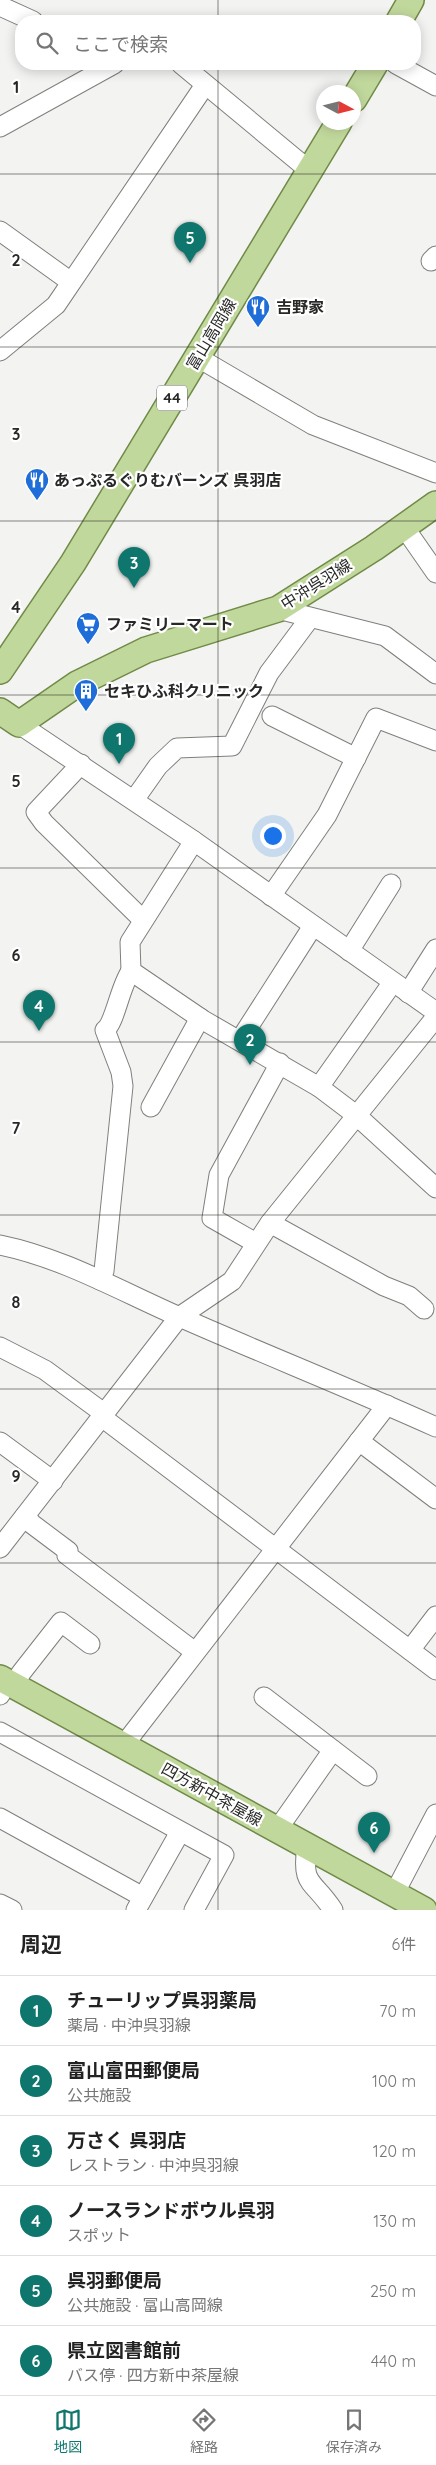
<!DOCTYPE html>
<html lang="ja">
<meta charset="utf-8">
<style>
:root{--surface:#fff;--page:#f2f2f2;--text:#222;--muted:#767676;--line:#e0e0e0;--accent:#0f766e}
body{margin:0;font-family:Quicksand,"Noto Sans JP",sans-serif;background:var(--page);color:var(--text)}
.compass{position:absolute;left:316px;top:85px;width:45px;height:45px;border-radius:50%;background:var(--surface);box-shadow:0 2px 12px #0003;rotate:97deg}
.you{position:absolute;left:272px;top:835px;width:18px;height:18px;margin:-12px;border:4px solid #fff;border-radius:50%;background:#1a73e8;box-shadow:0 0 0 8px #1a73e833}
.badge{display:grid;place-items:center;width:32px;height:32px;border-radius:50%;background:var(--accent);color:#fff;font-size:16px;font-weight:700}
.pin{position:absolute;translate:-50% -41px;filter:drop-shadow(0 1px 2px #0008)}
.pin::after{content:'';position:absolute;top:26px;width:18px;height:15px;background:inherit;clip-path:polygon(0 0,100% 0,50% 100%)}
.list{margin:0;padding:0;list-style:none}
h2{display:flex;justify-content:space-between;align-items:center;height:65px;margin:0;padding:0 20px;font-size:21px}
h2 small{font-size:16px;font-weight:400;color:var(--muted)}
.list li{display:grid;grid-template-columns:32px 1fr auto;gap:15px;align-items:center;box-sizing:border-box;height:70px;padding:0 20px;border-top:1px solid var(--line)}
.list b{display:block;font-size:19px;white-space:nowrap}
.list p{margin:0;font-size:16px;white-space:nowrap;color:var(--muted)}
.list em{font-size:16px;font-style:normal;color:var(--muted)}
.icon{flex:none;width:28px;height:28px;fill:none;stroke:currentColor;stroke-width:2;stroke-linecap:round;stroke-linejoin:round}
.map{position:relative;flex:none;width:436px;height:1910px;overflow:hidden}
.search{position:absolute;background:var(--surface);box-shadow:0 2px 12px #0003;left:15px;right:15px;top:15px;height:55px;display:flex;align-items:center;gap:12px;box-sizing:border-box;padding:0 18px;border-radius:20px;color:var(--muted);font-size:19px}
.sheet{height:485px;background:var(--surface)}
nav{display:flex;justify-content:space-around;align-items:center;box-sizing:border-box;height:70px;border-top:1px solid var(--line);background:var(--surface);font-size:14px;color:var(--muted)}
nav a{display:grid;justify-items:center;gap:2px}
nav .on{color:var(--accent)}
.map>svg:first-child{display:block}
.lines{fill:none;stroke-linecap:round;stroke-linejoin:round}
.minor-casing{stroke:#7e807c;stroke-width:21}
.major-casing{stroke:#708a48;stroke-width:28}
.minor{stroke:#fff;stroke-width:19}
.major{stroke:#c1d89c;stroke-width:25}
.grid{fill:none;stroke:#282827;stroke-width:1;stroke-opacity:0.55}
.labels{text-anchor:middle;stroke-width:4.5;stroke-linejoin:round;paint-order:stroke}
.shield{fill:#fff;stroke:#686868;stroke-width:1}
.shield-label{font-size:15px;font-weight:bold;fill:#282827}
.poi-label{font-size:16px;font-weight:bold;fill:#282827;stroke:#fff;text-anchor:start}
.street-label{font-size:16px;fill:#282827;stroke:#fff}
.grid-label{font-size:16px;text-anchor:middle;font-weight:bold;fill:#282827;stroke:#fff;stroke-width:4.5;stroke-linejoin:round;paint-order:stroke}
</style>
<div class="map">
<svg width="436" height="1910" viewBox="0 0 436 1910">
<rect width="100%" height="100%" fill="#f3f4f1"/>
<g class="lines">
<g class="minor-casing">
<g id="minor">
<path d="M0 6 33 21"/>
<path d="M181 64 310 171"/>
<path d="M396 64 436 86"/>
<path d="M0 127 114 64"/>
<path d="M0 231 71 282"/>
<path d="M431 261 436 256"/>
<path d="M0 351 56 305 205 85"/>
<path d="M197 357 313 425 436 473"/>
<path d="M404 527 436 573"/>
<path d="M278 609 385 636 436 674"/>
<path d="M272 716 356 758"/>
<path d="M19 724 194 841 436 1012"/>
<path d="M81 764 36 812 44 823 143 920"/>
<path d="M134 800 158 766 177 748 232 746 269 673 310 618"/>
<path d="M194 841 130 942 131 971 203 1020 319 1087 356 1115 436 1188"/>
<path d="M271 896 327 815 376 718 436 741"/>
<path d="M349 951 391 884"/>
<path d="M408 993 436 949"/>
<path d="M240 1040 313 926"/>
<path d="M319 1087 393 982"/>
<path d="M151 1107 200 1018"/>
<path d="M270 1223 384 1286 409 1296 424 1309"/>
<path d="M256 1243 212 1218 219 1175 280 1063"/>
<path d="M0 1245C64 1258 122 1292 182 1318 266 1355 352 1389 436 1427"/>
<path d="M100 1280 104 1271 123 1086 121 1072 105 1030C115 1023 120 986 131 971"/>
<path d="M0 1347 45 1370 105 1414"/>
<path d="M103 1418 436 1670"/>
<path d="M359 1441 436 1499"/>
<path d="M0 1442 53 1481"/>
<path d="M25 1516 32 1524 68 1551 67 1555 195 1652"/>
<path d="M0 1548 179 1317 232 1281 270 1223 436 1017"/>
<path d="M410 1650 436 1616"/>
<path d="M14 1686 21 1673 61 1622 90 1644"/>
<path d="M0 1695 6 1682"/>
<path d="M264 1697 367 1776"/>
<path d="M0 1732 224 1855 194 1910"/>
<path d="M123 1746 387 1405"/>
<path d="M0 1818 143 1897"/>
<path d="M277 1830 333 1750"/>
<path d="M307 1846C301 1887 313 1879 333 1910"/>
<path d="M394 1894 436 1814"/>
<path d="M0 1904 12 1910"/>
<path d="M136 1910 180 1832"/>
</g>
</g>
<g class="major-casing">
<g id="major">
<path d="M399 21 411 0"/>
<path d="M354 99 375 64"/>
<path d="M0 671 73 563 339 122"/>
<path d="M0 711 19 724 77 684 146 650 278 609 374 548 436 504"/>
<path d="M0 1678 424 1910"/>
</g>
</g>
<use href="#minor" class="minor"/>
<use href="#major" class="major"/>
</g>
<path class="grid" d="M218 0V21M218 64V1910M0 174H436M0 347H436M0 521H436M0 695H436M0 868H436M0 1042H436M0 1215H436M0 1389H436M0 1563H436M0 1736H436"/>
<defs>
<g id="restaurant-pin" transform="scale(1.25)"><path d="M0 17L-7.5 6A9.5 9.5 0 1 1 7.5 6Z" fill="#1e6dd8" stroke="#fff"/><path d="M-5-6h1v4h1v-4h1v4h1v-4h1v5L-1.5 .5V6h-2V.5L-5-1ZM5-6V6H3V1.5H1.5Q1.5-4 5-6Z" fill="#fff"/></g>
<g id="supermarket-pin" transform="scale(1.25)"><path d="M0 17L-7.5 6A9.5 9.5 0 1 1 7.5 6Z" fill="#1e6dd8" stroke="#fff"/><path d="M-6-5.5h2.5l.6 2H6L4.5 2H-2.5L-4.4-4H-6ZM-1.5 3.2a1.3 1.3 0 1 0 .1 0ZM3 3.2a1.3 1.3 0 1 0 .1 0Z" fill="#fff"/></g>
<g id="building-pin" transform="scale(1.25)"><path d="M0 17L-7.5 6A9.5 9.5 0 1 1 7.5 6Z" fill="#1e6dd8" stroke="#fff"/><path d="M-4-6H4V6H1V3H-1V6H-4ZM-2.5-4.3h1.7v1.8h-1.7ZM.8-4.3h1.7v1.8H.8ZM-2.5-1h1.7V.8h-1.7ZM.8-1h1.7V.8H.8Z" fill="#fff"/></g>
</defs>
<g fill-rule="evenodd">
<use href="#restaurant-pin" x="258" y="307"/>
<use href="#restaurant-pin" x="37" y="480"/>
<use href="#supermarket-pin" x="88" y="624"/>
<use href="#building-pin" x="86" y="691"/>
</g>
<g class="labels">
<rect class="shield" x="157" y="385.5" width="30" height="25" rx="4"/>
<g class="shield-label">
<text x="172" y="403">44</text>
</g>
<g class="poi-label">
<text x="276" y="313">吉野家</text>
<text x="54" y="486">あっぷるぐりむバーンズ 呉羽店</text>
<text x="106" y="630">ファミリーマート</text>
<text x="104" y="697">セキひふ科クリニック</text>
</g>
<g class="street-label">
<text transform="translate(211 334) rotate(-59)" y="6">富山高岡線</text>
<text transform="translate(316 584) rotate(-32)" y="6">中沖呉羽線</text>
<text transform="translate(212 1794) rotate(29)" y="6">四方新中茶屋線</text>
</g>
</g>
<g class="grid-label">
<text x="16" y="93">1</text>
<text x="16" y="266">2</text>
<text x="16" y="440">3</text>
<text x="16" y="613">4</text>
<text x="16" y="787">5</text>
<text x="16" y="961">6</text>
<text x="16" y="1134">7</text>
<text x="16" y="1308">8</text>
<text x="16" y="1482">9</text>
</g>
</svg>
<svg class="compass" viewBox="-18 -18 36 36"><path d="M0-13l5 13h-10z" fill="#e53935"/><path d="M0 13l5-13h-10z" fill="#767676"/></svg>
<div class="you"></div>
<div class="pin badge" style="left:119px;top:764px">1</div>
<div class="pin badge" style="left:250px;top:1065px">2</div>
<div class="pin badge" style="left:134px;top:588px">3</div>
<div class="pin badge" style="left:39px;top:1031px">4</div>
<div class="pin badge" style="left:190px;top:263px">5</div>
<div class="pin badge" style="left:374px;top:1853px">6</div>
<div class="search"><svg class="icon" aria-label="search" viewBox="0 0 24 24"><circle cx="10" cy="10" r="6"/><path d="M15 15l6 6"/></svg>ここで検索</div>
</div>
<section class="sheet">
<h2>周辺<small>6件</small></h2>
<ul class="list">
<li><span class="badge">1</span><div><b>チューリップ呉羽薬局</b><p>薬局 · 中沖呉羽線</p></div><em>70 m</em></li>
<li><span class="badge">2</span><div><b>富山富田郵便局</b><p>公共施設</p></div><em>100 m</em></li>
<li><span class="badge">3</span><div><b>万さく 呉羽店</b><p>レストラン · 中沖呉羽線</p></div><em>120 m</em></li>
<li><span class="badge">4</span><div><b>ノースランドボウル呉羽</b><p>スポット</p></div><em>130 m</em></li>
<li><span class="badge">5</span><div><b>呉羽郵便局</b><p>公共施設 · 富山高岡線</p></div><em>250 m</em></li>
<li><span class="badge">6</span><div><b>県立図書館前</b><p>バス停 · 四方新中茶屋線</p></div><em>440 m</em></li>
</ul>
</section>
<nav>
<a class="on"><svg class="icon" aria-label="map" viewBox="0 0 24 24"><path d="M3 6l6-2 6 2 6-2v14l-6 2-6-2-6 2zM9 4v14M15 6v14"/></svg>地図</a>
<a><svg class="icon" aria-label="directions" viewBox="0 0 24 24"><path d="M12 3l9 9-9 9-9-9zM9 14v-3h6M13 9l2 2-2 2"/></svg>経路</a>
<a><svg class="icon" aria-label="saved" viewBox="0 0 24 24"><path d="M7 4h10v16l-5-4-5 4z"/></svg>保存済み</a>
</nav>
